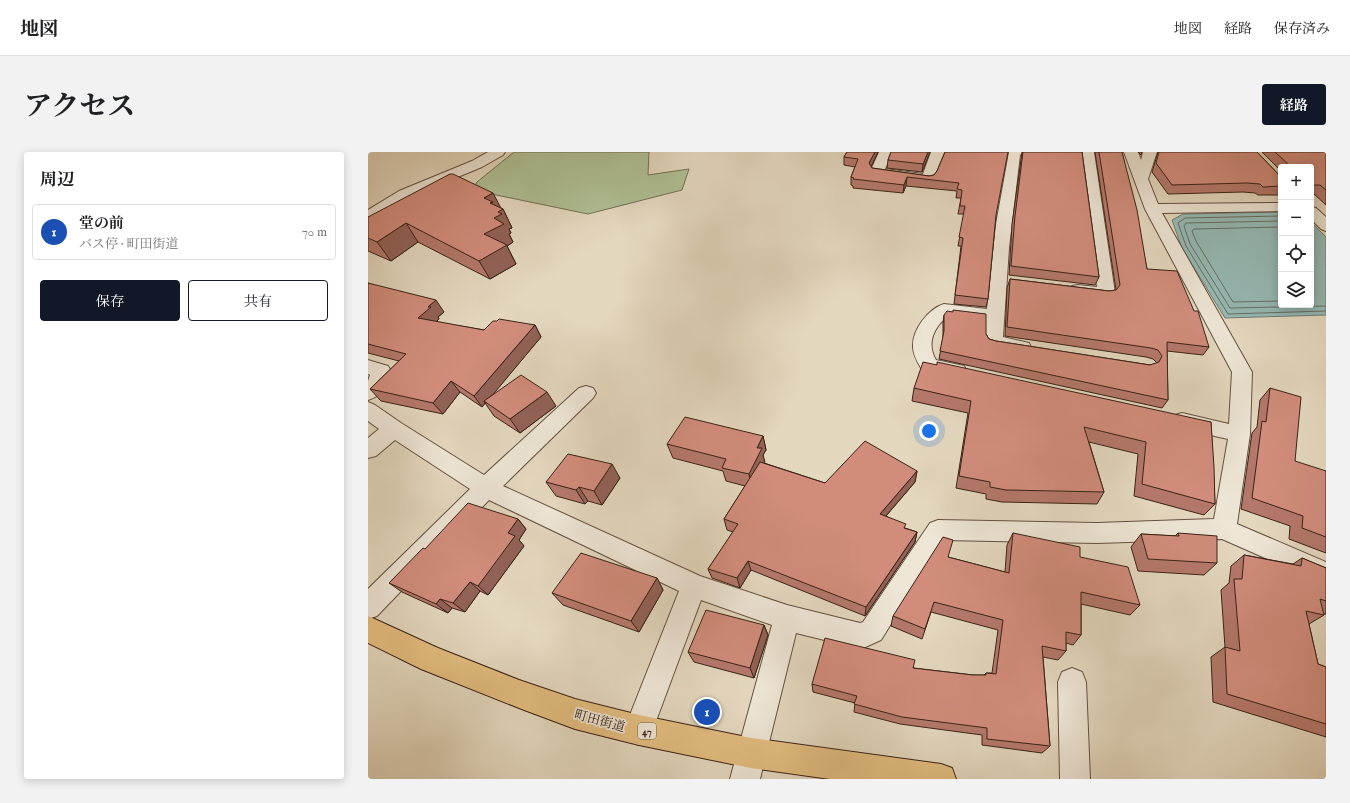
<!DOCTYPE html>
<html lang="ja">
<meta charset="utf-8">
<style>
:root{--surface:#fff;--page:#f2f2f2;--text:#202124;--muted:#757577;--line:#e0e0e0;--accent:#111827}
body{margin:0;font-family:"IM FELL English","Noto Serif JP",serif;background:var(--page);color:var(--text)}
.controls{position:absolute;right:12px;top:12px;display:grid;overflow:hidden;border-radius:4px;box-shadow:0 2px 10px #0003}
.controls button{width:36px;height:36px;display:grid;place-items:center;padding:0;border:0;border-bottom:1px solid var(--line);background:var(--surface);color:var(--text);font:20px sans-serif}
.you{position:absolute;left:561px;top:279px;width:14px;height:14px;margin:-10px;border:3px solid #fff;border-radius:50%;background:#1a73e8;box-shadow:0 0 0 6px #1a73e833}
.badge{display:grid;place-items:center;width:26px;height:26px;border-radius:50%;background:var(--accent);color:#fff;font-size:13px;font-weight:700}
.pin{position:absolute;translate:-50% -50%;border:2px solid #fff;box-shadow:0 1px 4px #0006}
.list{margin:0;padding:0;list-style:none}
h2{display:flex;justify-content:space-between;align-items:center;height:52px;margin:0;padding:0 16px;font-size:17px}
h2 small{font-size:13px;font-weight:400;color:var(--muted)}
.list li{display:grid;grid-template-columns:26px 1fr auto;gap:12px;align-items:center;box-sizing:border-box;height:56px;margin:0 8px 8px;padding:0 8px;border:1px solid var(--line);border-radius:4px}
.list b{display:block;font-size:15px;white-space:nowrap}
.list p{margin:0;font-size:13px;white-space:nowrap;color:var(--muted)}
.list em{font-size:13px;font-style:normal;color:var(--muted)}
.actions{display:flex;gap:8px;padding:12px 16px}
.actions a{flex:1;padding:9px 0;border:1px solid var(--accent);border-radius:4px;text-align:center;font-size:14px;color:var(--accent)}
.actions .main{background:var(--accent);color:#fff}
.icon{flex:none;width:22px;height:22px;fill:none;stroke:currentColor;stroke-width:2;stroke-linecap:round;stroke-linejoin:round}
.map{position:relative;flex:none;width:958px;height:627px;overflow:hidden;border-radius:4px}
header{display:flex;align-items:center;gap:24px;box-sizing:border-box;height:56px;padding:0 20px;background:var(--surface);border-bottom:1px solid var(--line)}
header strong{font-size:19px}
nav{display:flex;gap:22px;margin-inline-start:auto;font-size:14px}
.intro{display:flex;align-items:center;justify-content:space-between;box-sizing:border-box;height:96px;padding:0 24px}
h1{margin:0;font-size:28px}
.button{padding:10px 18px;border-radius:4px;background:var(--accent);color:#fff;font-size:14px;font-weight:700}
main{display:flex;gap:24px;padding:0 24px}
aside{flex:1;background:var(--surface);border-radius:4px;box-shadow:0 2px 10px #0003}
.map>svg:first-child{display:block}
.green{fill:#afbf95;stroke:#747056}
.water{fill:#95b9b4;stroke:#717d75}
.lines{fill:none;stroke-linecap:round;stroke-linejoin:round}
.shore{stroke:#686e65;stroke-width:1}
.minor-casing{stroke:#644f40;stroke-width:2}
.major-casing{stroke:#3a2216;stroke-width:2}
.minor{fill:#ede5d5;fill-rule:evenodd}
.major{fill:#e2bc7f;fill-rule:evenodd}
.wall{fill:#b4786b;stroke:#3a2216}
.shaded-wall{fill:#926257;stroke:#3a2216}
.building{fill:#d18c7c;stroke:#3a2216}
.labels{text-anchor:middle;stroke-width:3.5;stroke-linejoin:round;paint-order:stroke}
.shield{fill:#ede5d5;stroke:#705c4f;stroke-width:1}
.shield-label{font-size:10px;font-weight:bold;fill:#3a2216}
.near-street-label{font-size:13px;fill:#3a2216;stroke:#ede5d5}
</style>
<header>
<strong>地図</strong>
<nav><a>地図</a><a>経路</a><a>保存済み</a></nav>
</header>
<div class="intro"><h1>アクセス</h1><a class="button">経路</a></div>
<main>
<aside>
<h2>周辺<small></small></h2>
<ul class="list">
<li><span class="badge" style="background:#1a4fb4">1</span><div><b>堂の前</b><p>バス停 · 町田街道</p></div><em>70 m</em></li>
</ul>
<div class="actions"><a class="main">保存</a><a>共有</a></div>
</aside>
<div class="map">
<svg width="958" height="627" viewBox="0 0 958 627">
<rect width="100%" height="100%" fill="#e3d7be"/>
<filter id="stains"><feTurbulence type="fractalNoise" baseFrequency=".005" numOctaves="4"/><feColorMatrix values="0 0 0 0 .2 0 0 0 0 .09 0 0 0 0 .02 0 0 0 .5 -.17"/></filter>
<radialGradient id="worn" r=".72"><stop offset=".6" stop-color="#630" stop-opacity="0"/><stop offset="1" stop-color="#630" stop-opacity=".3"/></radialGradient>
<path class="green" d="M146 0H281L280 23 321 17 314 38 220 62 104 38 109 30Z"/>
<path class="water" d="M913 60V153H943V70L958 85V163L857 166 814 96 804 68 815 62Z"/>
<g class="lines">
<g class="shore">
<path d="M913 64 817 66 810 71 818 94 860 162 958 159"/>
<path d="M913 69 818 71 816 74 822 92 862 156 958 154"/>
<path d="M913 75 826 77 824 79 828 89 865 150 913 149"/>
</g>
<g class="minor-casing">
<g id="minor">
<path d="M120 0H137L135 3 114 15 41 45 5 68 0 69V58L31 39 104 9Z"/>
<path d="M511 0H525L517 17 555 22 563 0H577L567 27 565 30 560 31 504 23 502 20Z"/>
<path d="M641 0H655L652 3 641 96 635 185 661 191 663 195 661 199 654 201 619 194 617 190 618 169 580 164C566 175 558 191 568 208L596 214 599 219 596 224 589 226 554 218C550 211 545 203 545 195 544 178 560 157 576 152L619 157 628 72Z"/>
<path d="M712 0H726L747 141 744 145C732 148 716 145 704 142L701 138 704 134 710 133 729 135Z"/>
<path d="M756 0H770L773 8 775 0H789L780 27 790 52 913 51V59L794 61 884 220 882 282 869 372 958 410V433L854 387 729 391 576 388 513 488 493 497 428 481 392 627H362L404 473 333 448 281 588 271 593 261 588 256 578 311 439 121 348 9 464 0 467V437L102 337 27 288 8 304 0 306V286L11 277 0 269V250L7 253 33 271 116 323 211 236 218 234 225 236 228 241 225 246 135 334 332 424 419 453 492 471 495 470 562 371 570 368 729 371 846 367 860 287 807 275 804 269 807 263 814 261 861 272 864 220 777 57Z"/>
<path d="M943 55 948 56 958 65V79L953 77 943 67Z"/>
<path d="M0 208 20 214 23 219C19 233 14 244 0 248V229L2 223 0 222Z"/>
<path d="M704 516 714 520 718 530 722 627H692L690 530 694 520Z"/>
</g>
</g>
<g class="major-casing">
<path id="major" d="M0 464 70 496 151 528 207 547 271 563 383 586 573 612 584 616 588 627H462L383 616 271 593 207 577 151 556 53 517 0 491Z"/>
</g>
<use href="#minor" class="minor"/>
<use href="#major" class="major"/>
</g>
<g class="wall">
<path d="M479 0H510L503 15 504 16 561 24 566 23 569 19 577 0 628 63 620 147 618 155 586 152 593 94H590L596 62H590L593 46H588L589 39 538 34 535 41 485 36V34L483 33V25L487 15 476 13V5Z"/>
<path d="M523 0H562L554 20 519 16 520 8Z"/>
<path d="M654 0H714L731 125 727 133 641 123 644 72Z"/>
<path d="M727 0H754L779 117 841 195 835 203 799 199 800 248 794 256 571 207 575 186V171L576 163 618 182 621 187 628 189 782 213 789 211 785 207 778 205 637 184 639 136 642 127 741 139 748 138Z"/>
<path d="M770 0H774L773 3Z"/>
<path d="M790 0H889L912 24 913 25V43H890L887 41 875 40 800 42 784 20Z"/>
<path d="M894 0H958V53L946 42H943V15H913V19Z"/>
<path d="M133 56 135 57 144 76 141 77 143 81 141 82 145 90 139 94 148 112 122 127 50 90 23 109 0 99V65Z"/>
<path d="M0 131 76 160 70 165 71 167 68 170 116 178 167 173 173 185 124 243 188 254 152 281 126 264 117 251 114 255 92 240 75 262 13 249 2 237 31 209 0 201Z"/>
<path d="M546 236 843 270 847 352 836 363 766 344 770 302 721 290 736 340 729 352 634 350 618 347V342L588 336 600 261 544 249Z"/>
<path d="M902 236 927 309 958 353V401L921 387 922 374 873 357 884 281 889 275 892 248Z"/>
<path d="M395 284 398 298 395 303 396 311 457 331 549 319 547 330 518 364 537 376 549 380 547 390 497 464 383 418 372 436 344 426 340 417 365 380 359 378 356 367 377 334 358 329 355 319 305 306 299 292Z"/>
<path d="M252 326 234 353 220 349 217 352 188 344 178 330Z"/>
<path d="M150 367 158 377 151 388 156 394 120 443 112 439 97 460 84 456 80 461 34 440 21 431 57 397Z"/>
<path d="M645 381 712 405 772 453 762 463 713 452V483L705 493 698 491V499L690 508 675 505 682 594 674 601 614 593V583L532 572 486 560 487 551 445 540 444 532 545 516 605 523H616L618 521H624L630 478 563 460 554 487 523 474 525 464 580 405 637 420 639 393Z"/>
<path d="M810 381 849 411 836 423 770 419 763 395 773 382 807 384Z"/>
<path d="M876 403 925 412 934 406 958 416V462H956V463L941 472 950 512 958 515V585L845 550 843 505 857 495 853 438 861 431 863 414Z"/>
<path d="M289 426 295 438 271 480 195 453 184 441Z"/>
<path d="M396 473 400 483 386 526 326 510 320 500Z"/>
</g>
<g class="shaded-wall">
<path d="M507 0H510L501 19V11Z"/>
<path d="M560 0H562L554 20 555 12Z"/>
<path d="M539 25 538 34 535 41 536 33Z"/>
<path d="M125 41 134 58 135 57 144 76 141 77 143 81 141 82 145 90 139 94 148 112 122 127 111 109 116 82V46Z"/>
<path d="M38 71 50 90 23 109 9 90Z"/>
<path d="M68 148 76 160 70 165 71 167 59 178 50 166 60 155Z"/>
<path d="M167 173 173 185 118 251 116 249 117 251 114 255 106 244Z"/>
<path d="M83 229 92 240 75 262 65 251Z"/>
<path d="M179 240 188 254 152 281 142 267Z"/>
<path d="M395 284 398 298 395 303 397 310 384 336 381 322 389 296Z"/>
<path d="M244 312 252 326 234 353 226 339Z"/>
<path d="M549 319 547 330 511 372 512 362Z"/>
<path d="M211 335 220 349 217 352 208 338Z"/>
<path d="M150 367 158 377 151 388 156 394 120 443 110 434 140 381Z"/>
<path d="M549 380 547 390 497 464 498 455Z"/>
<path d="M380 409 383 418 372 436 369 426Z"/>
<path d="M289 426 295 438 271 480 263 469Z"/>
<path d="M102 430 112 439 97 460 85 451Z"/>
<path d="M72 447 84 456 80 461 68 452Z"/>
<path d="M396 473 400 483 386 526 382 516Z"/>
</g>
<g class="building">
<path d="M479 0H507L501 11 504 16 561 24 566 23 569 19 577 0H640L628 63 620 147 587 143 595 86 591 85 597 54H592L594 38 589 37 591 31 539 25 536 33 485 27 486 26 483 25 490 7 476 5Z"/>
<path d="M523 0H560L555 12 520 8Z"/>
<path d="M655 0H714L731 125 643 114 647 64Z"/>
<path d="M731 0H754L769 58 779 117 809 119 826 159H830L841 195 799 190 800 248 572 199 576 179V163L579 159 585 160V158L618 162V182L621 187 628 189 782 213 791 210 794 204 790 198 783 196 639 175 642 127 741 139 748 138 752 133Z"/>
<path d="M791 0H889L912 24 913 25V34L895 35 892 32 879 31 804 33 788 11Z"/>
<path d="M907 0H958V38L952 33H943V15H919V11Z"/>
<path d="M82 22H85L125 41 116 46 125 50 122 51 135 57 130 60 134 62 126 66 136 72 116 82 139 93 111 109 38 71 9 90 0 86V65Z"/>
<path d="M0 131 68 148 60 155H63L50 166 116 178 125 169H129L131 167 167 173 106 244 83 229 65 251 2 237 38 202 0 192Z"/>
<path d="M555 210 569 213V210L843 270 846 315 847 352 774 332 778 290 716 275 736 340 638 338 622 335V330L591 324 603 249 546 236Z"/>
<path d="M153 223 179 240 142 267 116 249Z"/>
<path d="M902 236 933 245 927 309 958 319V385L934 376 935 364 884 346 894 269 898 270Z"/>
<path d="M317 265 395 284 389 296H394L381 322 354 316 358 307 299 292Z"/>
<path d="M497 289 549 319 512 362 538 372 536 376 549 380 498 455 380 409 369 426 340 417 370 372 356 367 392 310 457 331Z"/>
<path d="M200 302 244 312 226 339 211 335 208 338 178 330Z"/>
<path d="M100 351 150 367 140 381 147 384 110 434 102 430 85 451 72 447 68 452 21 431 55 396 57 397Z"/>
<path d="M645 381 712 395V405L760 415 772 453 713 440V483L698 480V499L674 494 682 594 619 587V576L534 565 486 552 489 544 444 532 457 486 547 508 545 516 605 523H618V521L628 522 635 468 566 450 557 477 525 464 575 385 585 388 580 405 641 421Z"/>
<path d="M810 381 849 384V411L780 407 773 382 811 384Z"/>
<path d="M213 401 289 426 263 469 184 441Z"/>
<path d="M876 403 933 414 934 406 958 416V449L952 447 956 463 938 459 950 512 958 515V572L859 542 857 495 872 499 866 427H874Z"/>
<path d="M338 458 396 473 382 516 320 500Z"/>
</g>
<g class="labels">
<rect class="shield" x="270" y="571" width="18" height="16" rx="3"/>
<g class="shield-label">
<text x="279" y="583">47</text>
</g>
<g class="near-street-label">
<text transform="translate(232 568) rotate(15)" y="5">町田街道</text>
</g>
</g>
<rect width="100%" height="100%" filter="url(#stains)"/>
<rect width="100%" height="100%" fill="url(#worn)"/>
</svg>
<div class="controls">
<button>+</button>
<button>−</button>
<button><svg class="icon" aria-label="locate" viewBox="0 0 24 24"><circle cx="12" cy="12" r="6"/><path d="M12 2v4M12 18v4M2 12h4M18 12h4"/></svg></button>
<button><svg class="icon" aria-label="layers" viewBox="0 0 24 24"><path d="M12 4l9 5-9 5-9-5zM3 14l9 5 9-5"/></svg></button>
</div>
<div class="you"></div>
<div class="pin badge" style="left:339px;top:560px;background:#1a4fb4">1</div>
</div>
</main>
